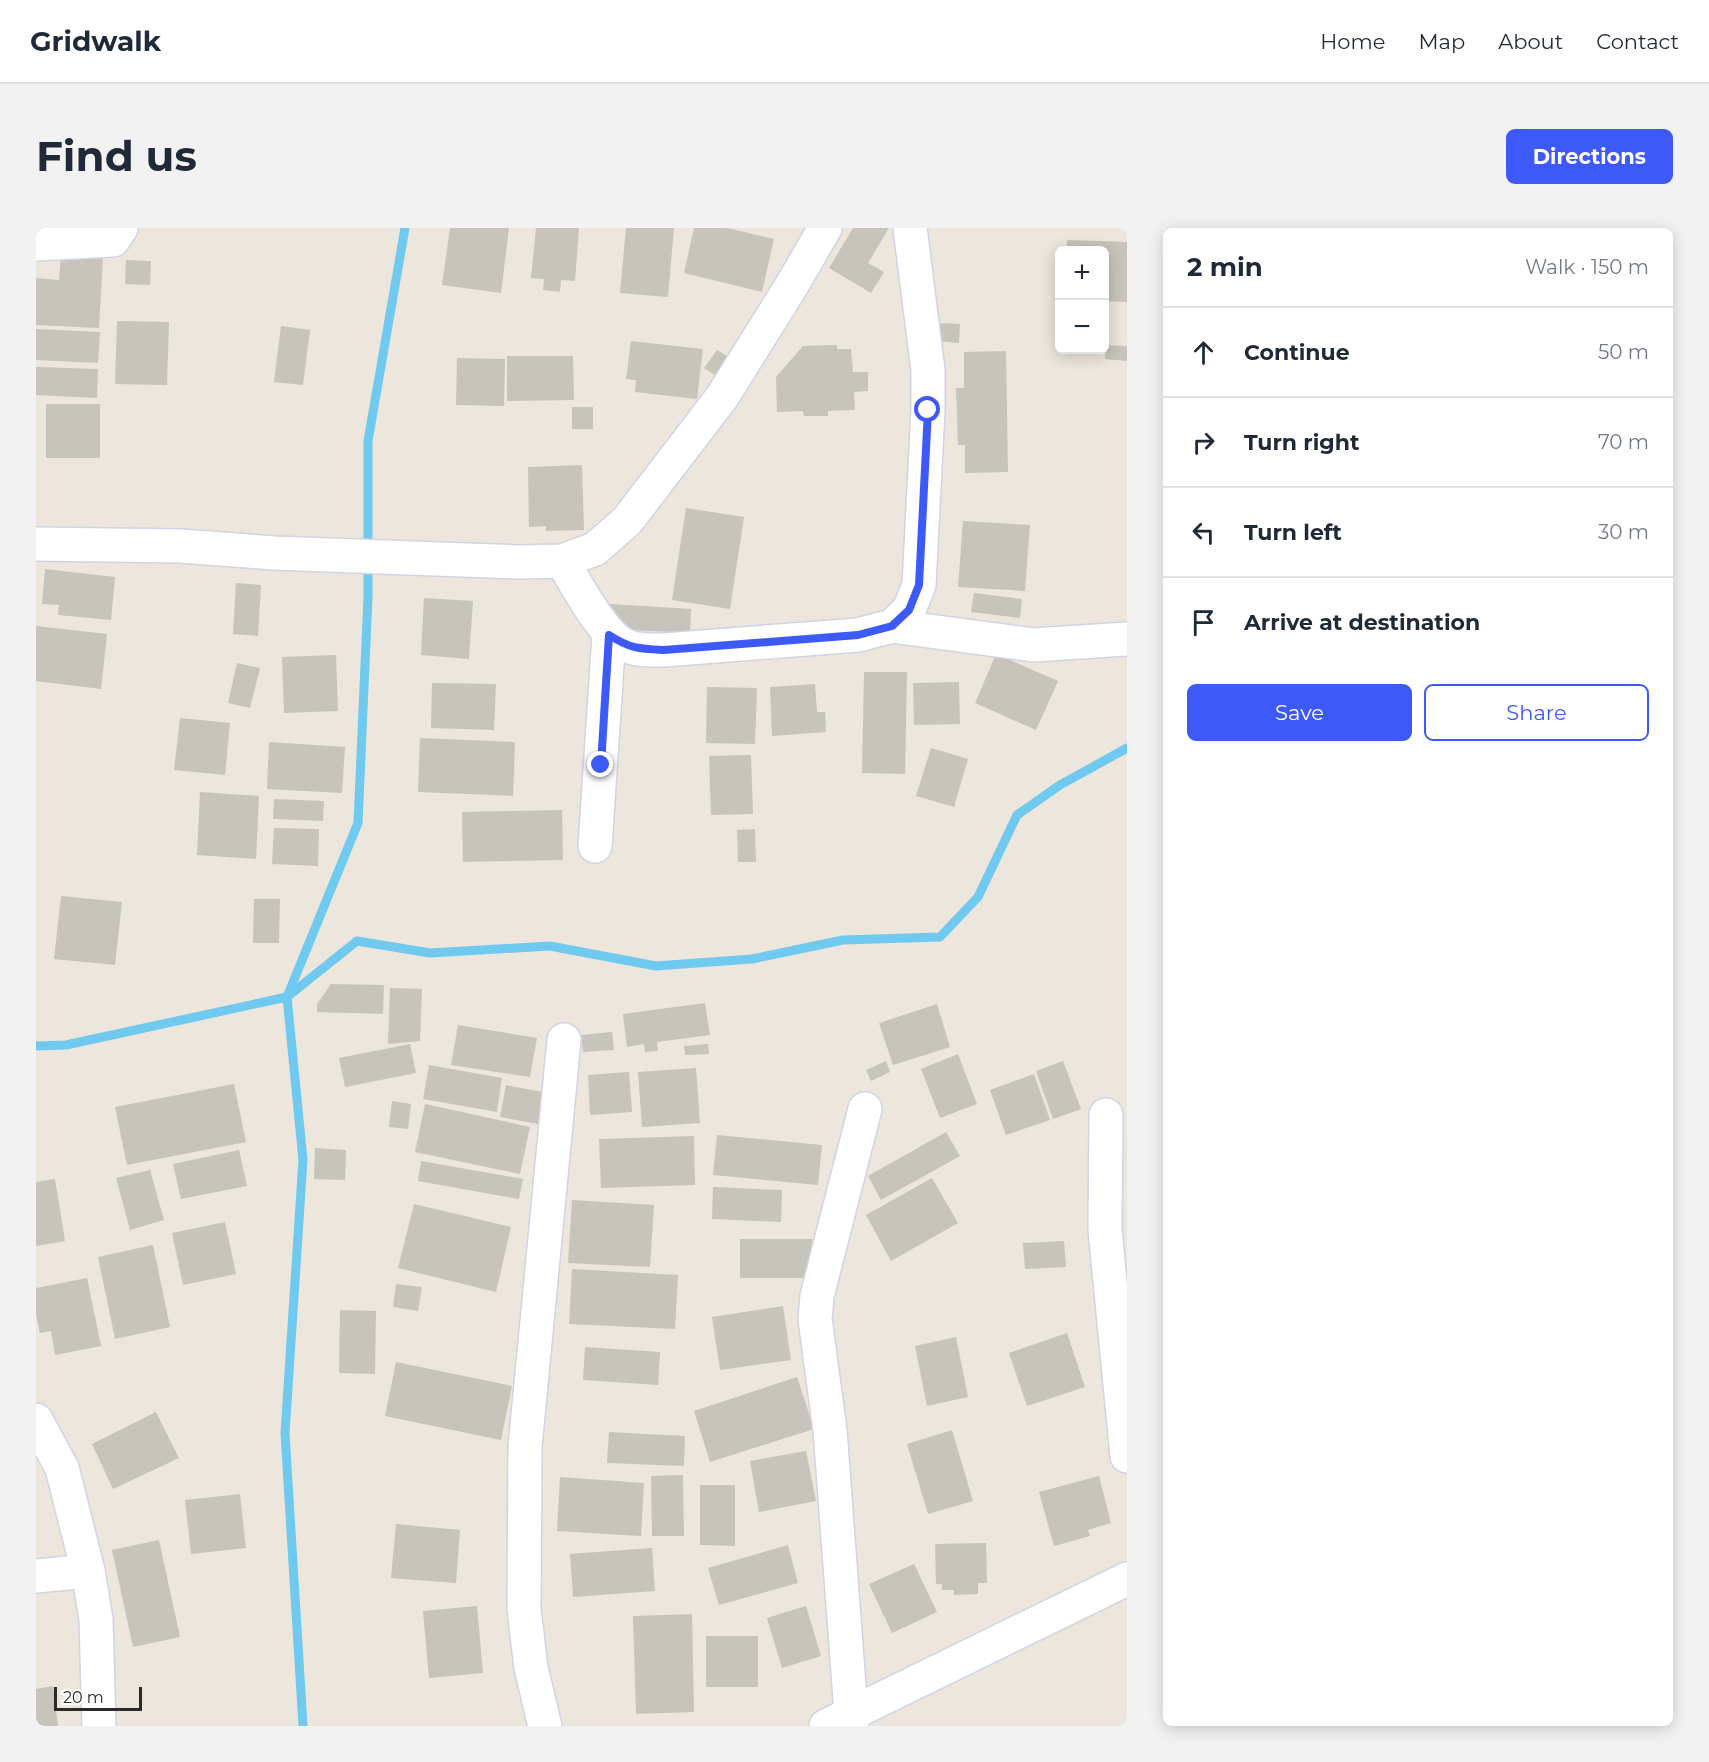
<!DOCTYPE html>
<meta charset="utf-8">
<style>
:root{--surface:#fff;--page:#f2f2f3;--text:#1f2937;--muted:#747a83;--line:#e0e1e3;--accent:#3d5af9}
body{margin:0;font-family:Montserrat,sans-serif;background:var(--page);color:var(--text)}
.controls{position:absolute;right:18px;top:18px;display:grid;overflow:hidden;border-radius:9px;box-shadow:0 3px 15px #0003}
.controls button{width:54px;height:54px;display:grid;place-items:center;padding:0;border:0;border-bottom:2px solid var(--line);background:var(--surface);color:var(--text);font:30px sans-serif}
.scale{position:absolute;left:18px;bottom:15px;width:88px;box-sizing:border-box;padding-left:6px;border:3px solid #2a2a2a;border-top:0;font-size:16px;line-height:21px;white-space:nowrap;color:#2a2a2a;-webkit-text-stroke:4px #fff;paint-order:stroke}
.stop{position:absolute;width:18px;height:18px;margin:-14px;border:4px solid #3d5af9;border-radius:50%;background:#fff}
.stop.end{background:#3d5af9;border-color:#fff;box-shadow:0 2px 6px #0008}
.list{margin:0;padding:0;list-style:none}
h2{display:flex;justify-content:space-between;align-items:center;height:78px;margin:0;padding:0 24px;font-size:26px}
h2 small{font-size:20px;font-weight:400;color:var(--muted)}
.list li{display:grid;grid-template-columns:39px 1fr auto;gap:18px;align-items:center;box-sizing:border-box;height:90px;padding:0 24px;border-top:2px solid var(--line)}
.list b{display:block;font-size:22px;white-space:nowrap}
.list em{font-size:20px;font-style:normal;color:var(--muted)}
.actions{display:flex;gap:12px;padding:18px 24px}
.actions a{flex:1;padding:14px 0;border:2px solid var(--accent);border-radius:9px;text-align:center;font-size:21px;color:var(--accent)}
.actions .main{background:var(--accent);color:#fff}
.icon{flex:none;width:33px;height:33px;fill:none;stroke:currentColor;stroke-width:2;stroke-linecap:round;stroke-linejoin:round}
.map{position:relative;flex:none;width:1091px;height:1498px;overflow:hidden;border-radius:9px}
header{display:flex;align-items:center;gap:36px;box-sizing:border-box;height:84px;padding:0 30px;background:var(--surface);border-bottom:2px solid var(--line)}
header strong{font-size:28px}
nav{display:flex;gap:33px;margin-inline-start:auto;font-size:21px}
.intro{display:flex;align-items:center;justify-content:space-between;box-sizing:border-box;height:144px;padding:0 36px}
h1{margin:0;font-size:42px}
.button{padding:15px 27px;border-radius:9px;background:var(--accent);color:#fff;font-size:21px;font-weight:700}
main{display:flex;gap:36px;padding:0 36px}
aside{flex:1;background:var(--surface);border-radius:9px;box-shadow:0 3px 15px #0003}
.map>svg:first-child{display:block}
.lines{fill:none;stroke-linecap:round;stroke-linejoin:round}
.stream{stroke:#70c9ee;stroke-width:9}
.building{fill:#c7c4bb}
.minor-casing{stroke:#d1d4e3;stroke-width:36}
.minor{stroke:#fff;stroke-width:33}
.route{stroke:#3d5af9;stroke-width:8}
</style>
<header>
<strong>Gridwalk</strong>
<nav><a>Home</a><a>Map</a><a>About</a><a>Contact</a></nav>
</header>
<div class="intro"><h1>Find us</h1><a class="button">Directions</a></div>
<main>
<div class="map">
<svg width="1091" height="1498" viewBox="0 0 1091 1498">
<rect width="100%" height="100%" fill="#ece6dc"/>
<g class="lines">
<g class="stream">
<path d="M0 818 30 817 251 769 321 713 394 725 514 718 620 738 716 731 807 712 904 709 942 669 981 587 1024 557 1091 520"/>
<path d="M267 1498 249 1205 267 932 251 769 322 595 332 369V213L369 0"/>
</g>
</g>
<g class="building">
<path d="M414 0H473L465 65 406 57Z"/>
<path d="M500 0H543L539 53 525 52 524 64 507 62 508 51 495 50Z"/>
<path d="M590 0H638L632 69 584 65Z"/>
<path d="M658 0H691L738 11 726 64 648 45Z"/>
<path d="M817 0H853L832 35 848 44 835 65 793 40Z"/>
<path d="M1031 12 1091 14V74L1068 73V22H1031Z"/>
<path d="M25 27 67 30 63 100 0 97V50L23 52Z"/>
<path d="M90 32 115 33 114 57 89 56Z"/>
<path d="M81 93 133 94 131 157 79 156Z"/>
<path d="M900 95 924 96 923 115 899 113Z"/>
<path d="M245 98 274 102 267 157 238 154Z"/>
<path d="M0 101 64 104 62 135 0 132Z"/>
<path d="M595 113 667 121 661 171 599 164 600 152 590 151Z"/>
<path d="M801 117V121H815L817 144H832V163L818 164 819 182 792 183V188H768L767 183 741 184 740 149 767 118Z"/>
<path d="M1070 117 1091 118V133L1069 131Z"/>
<path d="M681 122 699 133 686 152 668 140Z"/>
<path d="M970 123 972 244 929 245V217H922L920 160H928V124Z"/>
<path d="M471 128H537L538 172 471 173Z"/>
<path d="M421 130 469 131 468 178 420 177Z"/>
<path d="M0 139 62 141 61 170 0 167Z"/>
<rect x="10" y="176" width="54" height="54"/>
<rect x="536" y="179" width="21" height="22"/>
<path d="M546 237 548 302 510 303V298L493 299 492 239Z"/>
<path d="M650 280 708 289 694 381 636 372Z"/>
<path d="M927 293 994 297 989 363 922 359Z"/>
<path d="M9 341 79 349 75 392 22 387 23 377 6 376Z"/>
<path d="M200 355 225 357 222 408 197 406Z"/>
<path d="M938 365 986 371 984 390 935 384Z"/>
<path d="M388 370 437 373 433 431 385 427Z"/>
<path d="M574 376 655 381 654 405 594 402 573 390Z"/>
<path d="M0 398 71 406 65 461 0 453Z"/>
<path d="M960 426 1022 453 1000 502 939 475Z"/>
<path d="M300 427 302 483 248 485 246 429Z"/>
<path d="M201 435 224 440 214 480 192 475Z"/>
<path d="M828 444H871L869 546 826 545Z"/>
<path d="M923 454 924 496 878 497 877 455Z"/>
<path d="M396 455 460 456 458 502 395 500Z"/>
<path d="M779 456 781 484H789L790 504 736 508 734 459Z"/>
<path d="M671 459 721 460 719 516 670 515Z"/>
<path d="M144 490 194 495 189 547 138 542Z"/>
<path d="M384 510 479 514 477 568 382 564Z"/>
<path d="M233 514 309 519 306 565 231 561Z"/>
<path d="M895 520 932 531 918 579 880 568Z"/>
<path d="M715 527 717 586 675 587 673 528Z"/>
<path d="M164 564 223 568 220 631 161 627Z"/>
<path d="M238 571 288 573 287 593 237 591Z"/>
<path d="M526 582 527 632 427 634 426 584Z"/>
<path d="M238 600 283 601 282 638 236 636Z"/>
<path d="M719 601 720 634H702L701 602Z"/>
<path d="M25 668 86 674 79 737 18 731Z"/>
<path d="M218 671H244L243 715H217Z"/>
<path d="M295 756 348 757 347 786 281 784V776Z"/>
<path d="M354 760 386 761 384 813 352 816Z"/>
<path d="M669 775 674 807 621 814 622 823 609 824 608 816 591 819 587 786Z"/>
<path d="M901 776 914 819 857 837 843 795Z"/>
<path d="M422 797 501 810 494 849 415 837Z"/>
<path d="M576 804 578 822 547 824 545 807Z"/>
<path d="M374 816 380 845 309 859 303 830Z"/>
<path d="M672 816 673 826 649 827 648 818Z"/>
<path d="M922 826 941 876 904 890 885 841Z"/>
<path d="M850 833 854 844 835 853 830 842Z"/>
<path d="M1027 833 1045 881 1017 891 1000 843Z"/>
<path d="M393 837 466 850 461 884 387 871Z"/>
<path d="M660 840 664 895 606 899 602 844Z"/>
<path d="M593 844 596 884 554 887 552 847Z"/>
<path d="M998 846 1014 892 970 907 954 862Z"/>
<path d="M198 856 210 914 91 937 79 879Z"/>
<path d="M470 857 507 864 502 896 464 889Z"/>
<path d="M356 873 375 876 372 901 353 899Z"/>
<path d="M389 876 494 899 484 946 379 924Z"/>
<path d="M910 904 924 928 845 972 832 948Z"/>
<path d="M681 907 786 917 782 957 677 947Z"/>
<path d="M658 908 659 957 565 960 563 911Z"/>
<path d="M279 920 310 922 309 952 278 951Z"/>
<path d="M203 922 211 958 145 971 137 936Z"/>
<path d="M385 933 487 951 483 971 382 953Z"/>
<path d="M114 942 128 992 94 1002 80 950Z"/>
<path d="M896 950 922 995 855 1033 830 987Z"/>
<path d="M19 951 29 1013 0 1018V954Z"/>
<path d="M677 959 746 962 745 994 676 991Z"/>
<path d="M536 972 618 977 614 1039 532 1035Z"/>
<path d="M378 976 475 999 460 1064 362 1040Z"/>
<path d="M189 994 200 1046 147 1057 136 1005Z"/>
<rect x="704" y="1011" width="72" height="39"/>
<path d="M1028 1013 1030 1039 989 1041 987 1015Z"/>
<path d="M117 1017 134 1099 79 1111 62 1029Z"/>
<path d="M536 1041 642 1047 639 1101 533 1096Z"/>
<path d="M51 1050 65 1118 19 1127 15 1103 4 1105 0 1087V1060Z"/>
<path d="M360 1056 386 1059 382 1083 357 1079Z"/>
<path d="M747 1078 755 1132 684 1142 676 1089Z"/>
<path d="M304 1082 340 1083 339 1146 303 1145Z"/>
<path d="M1031 1105 1049 1159 991 1178 973 1125Z"/>
<path d="M920 1109 932 1169 891 1178 879 1118Z"/>
<path d="M549 1119 624 1124 622 1157 547 1152Z"/>
<path d="M360 1134 476 1158 465 1212 349 1188Z"/>
<path d="M761 1149 778 1201 674 1234 658 1183Z"/>
<path d="M120 1184 143 1230 77 1261 56 1216Z"/>
<path d="M916 1202 937 1273 892 1286 871 1216Z"/>
<path d="M573 1204 649 1208 648 1238 571 1235Z"/>
<path d="M770 1223 780 1273 723 1284 714 1233Z"/>
<path d="M647 1247 648 1308H616L615 1248Z"/>
<path d="M1063 1248 1075 1295 1052 1302 1054 1308 1018 1318 1003 1264Z"/>
<path d="M524 1249 608 1255 605 1308 521 1303Z"/>
<path d="M664 1257H699V1318L664 1317Z"/>
<path d="M204 1266 210 1320 155 1326 149 1272Z"/>
<path d="M360 1296 424 1302 420 1355 355 1350Z"/>
<path d="M123 1312 144 1409 97 1419 76 1322Z"/>
<path d="M950 1315 951 1355H942V1366L918 1367V1362H906V1356H900L899 1316Z"/>
<path d="M752 1317 762 1355 683 1377 672 1340Z"/>
<path d="M616 1320 619 1363 537 1369 534 1326Z"/>
<path d="M878 1336 901 1384 856 1405 833 1356Z"/>
<path d="M441 1378 447 1445 393 1450 387 1383Z"/>
<path d="M770 1378 785 1428 746 1440 731 1390Z"/>
<path d="M656 1386 658 1484 600 1486 597 1388Z"/>
<rect x="670" y="1408" width="52" height="51"/>
<path d="M17 1458 22 1498H0V1461Z"/>
</g>
<g class="lines">
<g class="minor-casing">
<g id="minor">
<path d="M0 16 77 12 85 0"/>
<path d="M0 316 145 318 238 325 484 334 526 333 559 321 591 293 686 169 756 57 789 0"/>
<path d="M526 333C540 355 567 409 591 418 602 423 616 422 628 422L822 407 856 398 998 417 1091 411"/>
<path d="M856 398 873 382 883 357 892 182V142L874 0"/>
<path d="M559 618 573 407"/>
<path d="M1070 887 1069 1002 1091 1228"/>
<path d="M0 1192 26 1240 52 1343 60 1391 63 1498"/>
<path d="M0 1348 52 1343"/>
<path d="M509 1498 495 1440 488 1381 489 1219 528 812"/>
<path d="M790 1498 1091 1351"/>
<path d="M816 1498 794 1202 779 1091 781 1068 829 881"/>
</g>
</g>
<use href="#minor" class="minor"/>
</g>
<g class="lines">
<path class="route" d="M565 537 573 407C595 421 603 421 628 422L822 407 856 398 873 382 883 357 892 182"/>
</g>
</svg>
<div class="controls">
<button>+</button>
<button>−</button>
</div>
<div class="scale">20 m</div>
<div class="stop" style="left:892px;top:182px"></div>
<div class="stop end" style="left:565px;top:537px"></div>
</div>
<aside>
<h2>2 min<small>Walk · 150 m</small></h2>
<ul class="list">
<li><svg class="icon" aria-label="ahead" viewBox="0 0 24 24"><path d="M12 20V5M6 11l6-6 6 6"/></svg><div><b>Continue</b></div><em>50 m</em></li>
<li><svg class="icon" aria-label="right" viewBox="0 0 24 24"><path d="M7 20v-9h11M14 6l5 5-5 5"/></svg><div><b>Turn right</b></div><em>70 m</em></li>
<li><svg class="icon" aria-label="left" viewBox="0 0 24 24"><path d="M17 20v-9H6M10 6l-5 5 5 5"/></svg><div><b>Turn left</b></div><em>30 m</em></li>
<li><svg class="icon" aria-label="arrive" viewBox="0 0 24 24"><path d="M6 21V4h12l-3 4 3 4H6"/></svg><div><b>Arrive at destination</b></div></li>
</ul>
<div class="actions"><a class="main">Save</a><a>Share</a></div>
</aside>
</main>
